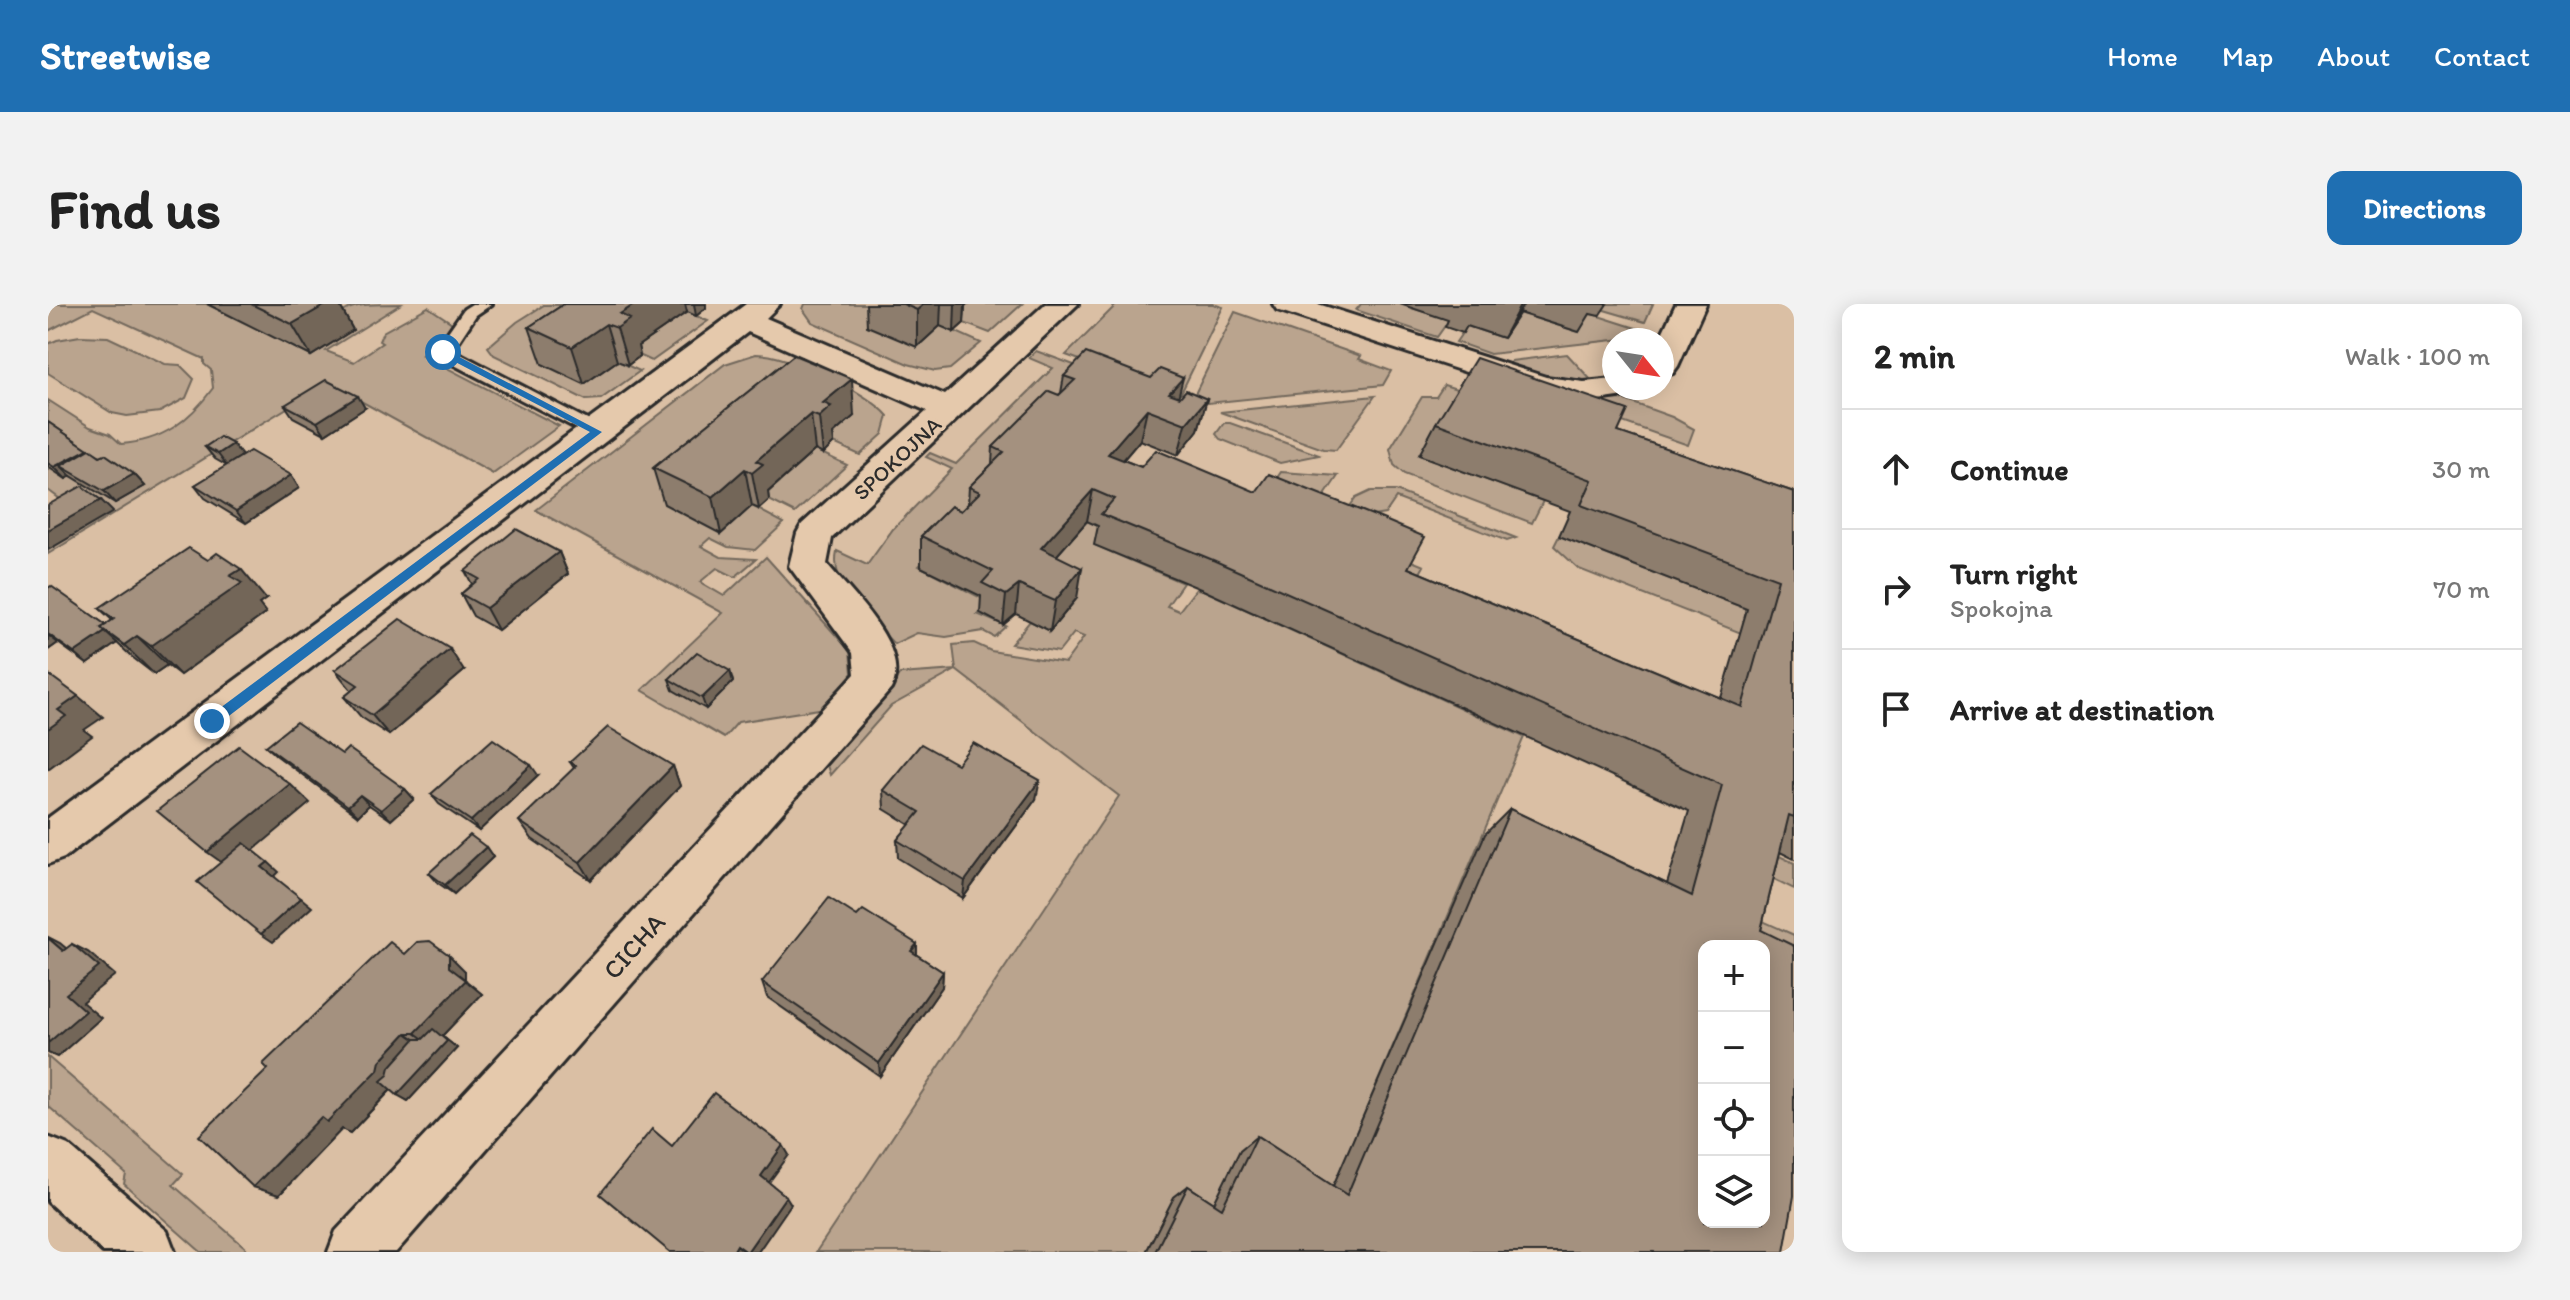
<!DOCTYPE html>
<meta charset="utf-8">
<style>
:root{--surface:#fff;--page:#f2f2f2;--text:#222;--muted:#767676;--line:#e0e0e0;--accent:#1f6fb2}
body{margin:0;font-family:Itim,sans-serif;background:var(--page);color:var(--text)}
.controls{position:absolute;right:24px;bottom:24px;display:grid;overflow:hidden;border-radius:16px;box-shadow:0 4px 20px #0003}
.controls button{width:72px;height:72px;display:grid;place-items:center;padding:0;border:0;border-bottom:2px solid var(--line);background:var(--surface);color:var(--text);font:40px sans-serif}
.compass{position:absolute;left:1554px;top:24px;width:72px;height:72px;border-radius:50%;background:var(--surface);box-shadow:0 4px 20px #0003;rotate:120deg}
.stop{position:absolute;width:24px;height:24px;margin:-18px;border:6px solid #1f6fb2;border-radius:50%;background:#fff}
.stop.end{background:#1f6fb2;border-color:#fff;box-shadow:0 2px 8px #0008}
.list{margin:0;padding:0;list-style:none}
h2{display:flex;justify-content:space-between;align-items:center;height:104px;margin:0;padding:0 32px;font-size:34px}
h2 small{font-size:26px;font-weight:400;color:var(--muted)}
.list li{display:grid;grid-template-columns:52px 1fr auto;gap:24px;align-items:center;box-sizing:border-box;height:120px;padding:0 32px;border-top:2px solid var(--line)}
.list b{display:block;font-size:30px;white-space:nowrap}
.list p{margin:0;font-size:26px;white-space:nowrap;color:var(--muted)}
.list em{font-size:26px;font-style:normal;color:var(--muted)}
.icon{flex:none;width:44px;height:44px;fill:none;stroke:currentColor;stroke-width:2;stroke-linecap:round;stroke-linejoin:round}
.map{position:relative;flex:none;width:1746px;height:948px;overflow:hidden;border-radius:16px}
header{display:flex;align-items:center;gap:48px;box-sizing:border-box;height:112px;padding:0 40px;background:var(--accent);color:#fff}
header strong{font-size:38px}
nav{display:flex;gap:44px;margin-inline-start:auto;font-size:28px}
.intro{display:flex;align-items:center;justify-content:space-between;box-sizing:border-box;height:192px;padding:0 48px}
h1{margin:0;font-size:56px}
.button{padding:20px 36px;border-radius:16px;background:var(--accent);color:#fff;font-size:28px;font-weight:700}
main{display:flex;gap:48px;padding:0 48px}
aside{flex:1;background:var(--surface);border-radius:16px;box-shadow:0 4px 20px #0003}
.map>svg:first-child{display:block}
.green{fill:#baa48e;stroke:#72685c;stroke-width:2}
.lines{fill:none;stroke-linecap:round;stroke-linejoin:round}
.lane-casing{stroke:#2b2b2b;stroke-width:6}
.street-casing{stroke:#2b2b2b;stroke-width:6}
.lane{fill:#e5c9ac;fill-rule:evenodd}
.street{fill:#e5c9ac;fill-rule:evenodd}
.wall{fill:#8d7d6d;stroke:#2b2b2b;stroke-width:2}
.shaded-wall{fill:#736659;stroke:#2b2b2b;stroke-width:2}
.building{fill:#a4917f;stroke:#2b2b2b;stroke-width:2;fill-rule:evenodd}
.route{fill:#1f6fb2}
.labels{text-anchor:middle;stroke-width:7;stroke-linejoin:round;paint-order:stroke}
.far-street-label{font-size:22px;fill:#2b2b2b;stroke:#e5c9ac}
.street-label{font-size:26px;fill:#2b2b2b;stroke:#e5c9ac}
</style>
<header>
<strong>Streetwise</strong>
<nav><a>Home</a><a>Map</a><a>About</a><a>Contact</a></nav>
</header>
<div class="intro"><h1>Find us</h1><a class="button">Directions</a></div>
<main>
<div class="map">
<svg width="1746" height="948" viewBox="0 0 1746 948">
<rect width="100%" height="100%" fill="#dabfa4"/>
<filter id="ink" filterUnits="userSpaceOnUse"><feTurbulence type="fractalNoise" baseFrequency=".0125" numOctaves="2"/><feDisplacementMap in="SourceGraphic" scale="16" xChannelSelector="R" yChannelSelector="G"/><feConvolveMatrix kernelMatrix="1 2 1 2 8 2 1 2 1" color-interpolation-filters="sRGB"/></filter>
<g filter="url(#ink)">
<g class="green">
<path d="M5 0H159L263 52C297 1 290 0 353 0L278 47 306 58 334 39 331 37 335 28 380 3 404 19 388 42 374 51 511 122 445 170 280 79 0 250V210L12 195 0 186V96L42 123 62 130 73 140C115 137 141 117 165 84L163 66 156 60V55L45 4 0 27V3Z"/>
<path d="M582 0 569 57 592 67 553 95 538 96 446 51 440 43 469 18 496 1Z"/>
<path d="M757 0H846L933 39 902 65 887 67 860 60 764 18 755 5Z"/>
<path d="M919 0H974L942 29 903 14Z"/>
<path d="M1069 0H1165L1175 3 1133 89 1125 90 1018 51Z"/>
<path d="M1313 0H1352L1401 16 1389 33 1308 6Z"/>
<path d="M1547 0H1605L1597 18 1546 3Z"/>
<path d="M639 8 660 17 604 57 582 47Z"/>
<path d="M1187 8 1313 52 1311 55 1343 67 1335 81 1150 100 1146 92Z"/>
<path d="M1471 9 1531 28 1541 9 1594 26 1592 33 1442 50 1408 38 1419 22 1455 34Z"/>
<path d="M32 32 60 33 117 60 132 61 146 75 138 94 112 108 79 112 64 109 0 69V40L9 36Z"/>
<path d="M988 47 1110 92 950 179 871 262 939 297 929 310 958 322 946 333 935 327 898 333 869 329 846 340C822 314 781 285 789 247L819 261 845 225 904 165 878 153 882 149 908 160 1005 64 981 54Z"/>
<path d="M708 50C740 50 820 88 840 112L835 130 812 151 779 136 805 112 704 202 736 219 707 246 680 243 662 234 653 242 673 253 708 255 687 273 669 264 652 278 676 292 718 253 802 347 804 369 777 404 690 418 676 434 594 386 675 309 488 206 677 60Z"/>
<path d="M1519 50 1544 77C1515 79 1488 71 1460 63L1463 57Z"/>
<path d="M1396 81 1412 86 1371 151 1495 197 1484 219 1356 170 1346 161 1342 145 1374 93H1388Z"/>
<path d="M1489 88 1536 97 1574 95 1624 113 1646 125 1640 141Z"/>
<path d="M1327 92 1288 146 1275 145 1172 108Z"/>
<path d="M1176 119H1182L1271 151 1232 159 1172 135 1168 130Z"/>
<path d="M767 146 799 161 747 209 715 193Z"/>
<path d="M1233 168 1290 172 1261 215 1376 262 1355 299 1210 201Z"/>
<path d="M1323 187H1348L1468 234 1459 237 1348 194 1337 210 1325 212 1302 202 1308 194Z"/>
<path d="M1039 217 1059 226 1047 241 1135 279 1119 302 1131 307 1148 285 1155 286 1476 433 1277 902 1158 914 1126 894 1098 948H768L1071 492 908 366 843 402 782 471 779 461 838 392 852 370 908 366 905 341 926 339 943 347 1017 359 1036 333 1026 329 1011 348 963 340 982 317 1002 327 1028 295 989 274Z"/>
<path d="M1511 232 1699 305 1693 329 1531 265 1506 242Z"/>
<path d="M1708 541 1746 559V585L1720 572 1710 615 1746 631V679L1716 642H1685Z"/>
<path d="M0 753 135 870 125 881 198 944 195 948H153L76 880 78 870 0 802Z"/>
</g>
<g class="lines">
<g class="lane-casing">
<path id="lane" d="M424 0H444L428 11 405 46 555 124 558 128 555 132H543L389 52 386 48 416 5Z"/>
</g>
<g class="street-casing">
<g id="street">
<path d="M698 0H732L718 14 897 91 997 0H1030L784 234 779 260C804 290 864 345 843 385L348 948H280L288 927 807 370 805 349 741 262 749 229 754 220 879 107 700 28 16 554 0 560V514Z"/>
<path d="M1225 0H1270L1498 73 1536 78 1566 75V84H1589L1584 91 1536 98 1494 93 1229 6Z"/>
<path d="M1628 0H1658L1630 62 1625 69 1614 72V36H1611Z"/>
<path d="M0 833 20 841 119 927 127 948H55L0 898Z"/>
</g>
</g>
<use href="#lane" class="lane"/>
<use href="#street" class="street"/>
</g>
<g class="wall">
<path d="M159 0H291L305 26 263 52Z"/>
<path d="M516 0H658V4L648 12 639 8 590 42 592 52 580 61 569 57 536 80 494 60 481 23Z"/>
<path d="M818 0H919L917 2 916 19 906 28 892 22 869 43 819 22Z"/>
<path d="M1352 0H1559L1551 12 1542 10 1531 28 1471 9 1473 7 1455 34 1419 22 1415 29 1397 23 1400 16Z"/>
<path d="M746 51 806 112 785 130 786 139 775 150 767 146 720 188 721 196 711 205 704 202 673 230 616 200 605 164Z"/>
<path d="M1016 72 1131 93 1159 95 1150 126 1130 151 1092 136 1075 156 1360 264 1673 394 1699 305 1511 232 1522 207 1371 151 1388 119 1570 128 1746 188V555L1732 548 1713 626 1736 948H1098L1126 893 1140 882 1166 899 1192 846 1209 832 1285 882 1437 530 1462 505 1619 580 1641 507 1155 286 1046 241 1050 222 1039 217 1008 252 1029 294 1002 327 968 310 955 321 932 309 933 292 873 263V232L913 207 920 200 921 183 944 160 945 143 1013 89Z"/>
<path d="M237 101 317 104 277 130 245 113Z"/>
<path d="M0 118 41 146 86 170 97 182 67 199 23 172 18 175 0 163Z"/>
<path d="M185 140 194 152 251 184 198 219 157 194 147 181 179 162 167 155 157 143Z"/>
<path d="M511 248 520 270 450 326 425 312 413 290 424 280 417 267Z"/>
<path d="M0 284 58 321 64 316 51 304 218 295 211 300 218 309 132 371 119 361 106 370 84 353 69 339 39 360 10 339 0 346Z"/>
<path d="M287 366 416 367 341 431 313 413 296 393 304 387Z"/>
<path d="M682 367 685 378 658 405 625 386 621 375Z"/>
<path d="M218 442 294 450 357 485 366 495 343 516 321 501 310 512 229 452Z"/>
<path d="M522 458 625 462 632 482 543 576 484 535 471 517 526 464Z"/>
<path d="M909 460 988 495 915 594 850 554 849 536 862 521 836 505 835 486Z"/>
<path d="M490 471 431 527 391 500 383 490Z"/>
<path d="M438 543 445 553 406 590 390 579 381 569Z"/>
<path d="M357 650 417 667V676L434 690 394 732 409 744 360 797 343 786 302 829 294 825 231 891Z"/>
<path d="M869 651 895 668 894 683 832 772 719 693 714 678Z"/>
</g>
<g class="shaded-wall">
<path d="M279 0H291L305 26 263 52 244 20Z"/>
<path d="M587 0H637L639 8 590 42 592 52 580 61 569 24 572 10Z"/>
<path d="M646 0H658V4L648 12Z"/>
<path d="M876 0H893L892 22 869 43V6Z"/>
<path d="M907 0H919L917 2 916 19 906 28Z"/>
<path d="M1473 0H1476L1455 34Z"/>
<path d="M558 20 569 57 536 80 524 43Z"/>
<path d="M1135 74 1127 106 1121 89Z"/>
<path d="M804 75 806 112 785 130 786 139 775 150 771 113 775 99Z"/>
<path d="M310 92 317 104 277 130 269 118Z"/>
<path d="M1159 95 1150 126 1130 151 1138 120Z"/>
<path d="M1099 105 1092 136 1054 181 1060 150Z"/>
<path d="M763 110 767 146 720 188 721 196 711 205 704 169 708 157Z"/>
<path d="M185 140 194 152 179 162 170 150Z"/>
<path d="M40 145 50 157 13 162 23 172 18 175 6 163Z"/>
<path d="M697 165 704 202 673 230 665 193Z"/>
<path d="M86 170 97 182 67 199 56 187Z"/>
<path d="M243 171 251 184 198 219 188 207Z"/>
<path d="M1045 186 1039 217 989 274 993 244Z"/>
<path d="M53 196 65 208 0 246V226Z"/>
<path d="M511 248 520 270 450 326 438 304Z"/>
<path d="M1034 264 1029 294 1002 327 1007 297Z"/>
<path d="M193 265 218 295 211 300 218 309 132 371 103 342 182 272Z"/>
<path d="M971 281 968 310 955 321 958 291Z"/>
<path d="M57 328 69 339 39 360 26 349Z"/>
<path d="M0 331 10 339 0 346Z"/>
<path d="M89 332 119 361 106 370 76 341Z"/>
<path d="M402 345 416 367 341 431 324 411Z"/>
<path d="M682 367 685 378 658 405 654 394Z"/>
<path d="M30 392 55 413 36 426 44 432 0 465V425L10 406Z"/>
<path d="M483 461 490 471 431 527 423 517Z"/>
<path d="M625 462 632 482 543 576 532 558Z"/>
<path d="M992 476 988 495 915 594 917 577Z"/>
<path d="M242 480 262 499 183 565 159 548Z"/>
<path d="M357 485 366 495 343 516 333 506Z"/>
<path d="M312 491 321 501 310 512 300 502Z"/>
<path d="M438 543 445 553 406 590 397 581Z"/>
<path d="M220 558 231 568 226 573 214 563Z"/>
<path d="M253 594 264 603 225 638 213 630Z"/>
<path d="M0 633 12 639 31 655 15 647 0 634Z"/>
<path d="M24 640 40 648 67 671 34 698 53 714 9 753 0 749V739L18 690Z"/>
<path d="M869 640V655L863 647Z"/>
<path d="M401 651 417 667V676L434 690 394 732 409 744 360 797 349 791 385 742 367 729 401 663Z"/>
<path d="M895 668 894 683 832 772 831 759Z"/>
<path d="M358 729 377 742 350 778 302 829 294 825 231 891 205 883 273 813 332 757Z"/>
<path d="M735 841 741 851 719 881 713 872Z"/>
<path d="M738 892 743 900 710 948H699Z"/>
<path d="M689 941 697 948H685Z"/>
</g>
<g class="building">
<path d="M203 0H279L244 20Z"/>
<path d="M516 0H587L572 10 582 15 569 24 558 20 524 43 481 23Z"/>
<path d="M855 0H876L869 6Z"/>
<path d="M1038 49 1103 74 1112 65 1135 74 1121 89 1132 93 1138 86 1159 95 1138 120 1099 105 1060 150 1093 163 1108 146 1208 188 1221 170 1332 214 1377 233 1360 264 1694 403 1730 275 1533 201 1544 176 1388 119 1428 54 1580 106 1570 128 1746 188V513L1741 511 1713 626 1746 642V892L1736 948H1107L1140 882 1174 904 1209 832 1299 891 1462 505 1644 592 1674 481 1165 256 1053 210 1066 195 1045 186 993 244 1034 264 1007 297 971 281 958 291 934 279 945 267 873 232 903 202 913 207 932 188 921 183 956 148 945 143 1001 87 1011 91 1027 76 1016 72ZM1656 642H1716V918H1656Z"/>
<path d="M746 51 804 75 775 99 783 102 771 113 763 110 708 157 715 160 704 169 697 165 665 193 605 164Z"/>
<path d="M278 76 310 92 269 118 237 101Z"/>
<path d="M0 118 40 145 6 163 0 159Z"/>
<path d="M172 133 185 140 170 150 157 143Z"/>
<path d="M42 145 52 152 57 150 86 170 56 187 13 162Z"/>
<path d="M202 147 243 171 188 207 147 181Z"/>
<path d="M34 182 53 196 0 226V201Z"/>
<path d="M468 225 511 248 438 304 413 290 431 275 417 267Z"/>
<path d="M141 244 160 256 169 249 193 265 182 272 194 279 103 342 89 332 76 341 53 324 66 315 51 304Z"/>
<path d="M3 282 58 321 53 324 57 328 26 349 0 330V284Z"/>
<path d="M352 315 402 345 324 411 296 393 310 381 287 366Z"/>
<path d="M649 348 682 367 654 394 621 375Z"/>
<path d="M0 370 30 392 10 406 18 412 0 425Z"/>
<path d="M248 418 294 450 300 444 357 485 333 506 312 491 300 502 218 442Z"/>
<path d="M560 423 625 462 532 558 471 517 528 462 522 458Z"/>
<path d="M445 435 483 461 423 517 383 490Z"/>
<path d="M925 439 992 476 917 577 849 536 872 508 835 486 873 440 909 460Z"/>
<path d="M191 442 242 480 159 548 109 507Z"/>
<path d="M422 531 438 543 397 581 381 569Z"/>
<path d="M196 539 220 558 214 563 253 594 213 630 149 578Z"/>
<path d="M781 594 809 612 815 606 869 640 863 647 895 668 831 759 714 678Z"/>
<path d="M0 634 15 647 24 640 51 663 18 690 37 707 0 739Z"/>
<path d="M382 637 401 651V663L418 676 367 729H358L332 757 330 766 279 818 273 813 205 883 151 832 220 765 215 760 342 638 357 650 369 638Z"/>
<path d="M385 725 399 737 349 791 333 777 340 771 342 763 367 735H375Z"/>
<path d="M666 789 735 841 713 872 738 892 699 948 689 941 685 948H622L552 890 604 825 624 842Z"/>
</g>
</g>
<path class="route" d="M392 46H398L554 128 169 421H160V413L542 128 392 50Z"/>
<g class="labels">
<g class="far-street-label">
<text transform="translate(849 154) rotate(-43)" y="8">SPOKOJNA</text>
</g>
<g class="street-label">
<text transform="translate(586 642) rotate(-48)" y="9">CICHA</text>
</g>
</g>
</svg>
<div class="controls">
<button>+</button>
<button>−</button>
<button><svg class="icon" aria-label="locate" viewBox="0 0 24 24"><circle cx="12" cy="12" r="6"/><path d="M12 2v4M12 18v4M2 12h4M18 12h4"/></svg></button>
<button><svg class="icon" aria-label="layers" viewBox="0 0 24 24"><path d="M12 4l9 5-9 5-9-5zM3 14l9 5 9-5"/></svg></button>
</div>
<svg class="compass" viewBox="-18 -18 36 36"><path d="M0-13l5 13h-10z" fill="#e53935"/><path d="M0 13l5-13h-10z" fill="#767676"/></svg>
<div class="stop" style="left:395px;top:48px"></div>
<div class="stop end" style="left:164px;top:417px"></div>
</div>
<aside>
<h2>2 min<small>Walk · 100 m</small></h2>
<ul class="list">
<li><svg class="icon" aria-label="ahead" viewBox="0 0 24 24"><path d="M12 20V5M6 11l6-6 6 6"/></svg><div><b>Continue</b></div><em>30 m</em></li>
<li><svg class="icon" aria-label="right" viewBox="0 0 24 24"><path d="M7 20v-9h11M14 6l5 5-5 5"/></svg><div><b>Turn right</b><p>Spokojna</p></div><em>70 m</em></li>
<li><svg class="icon" aria-label="arrive" viewBox="0 0 24 24"><path d="M6 21V4h12l-3 4 3 4H6"/></svg><div><b>Arrive at destination</b></div></li>
</ul>
</aside>
</main>
